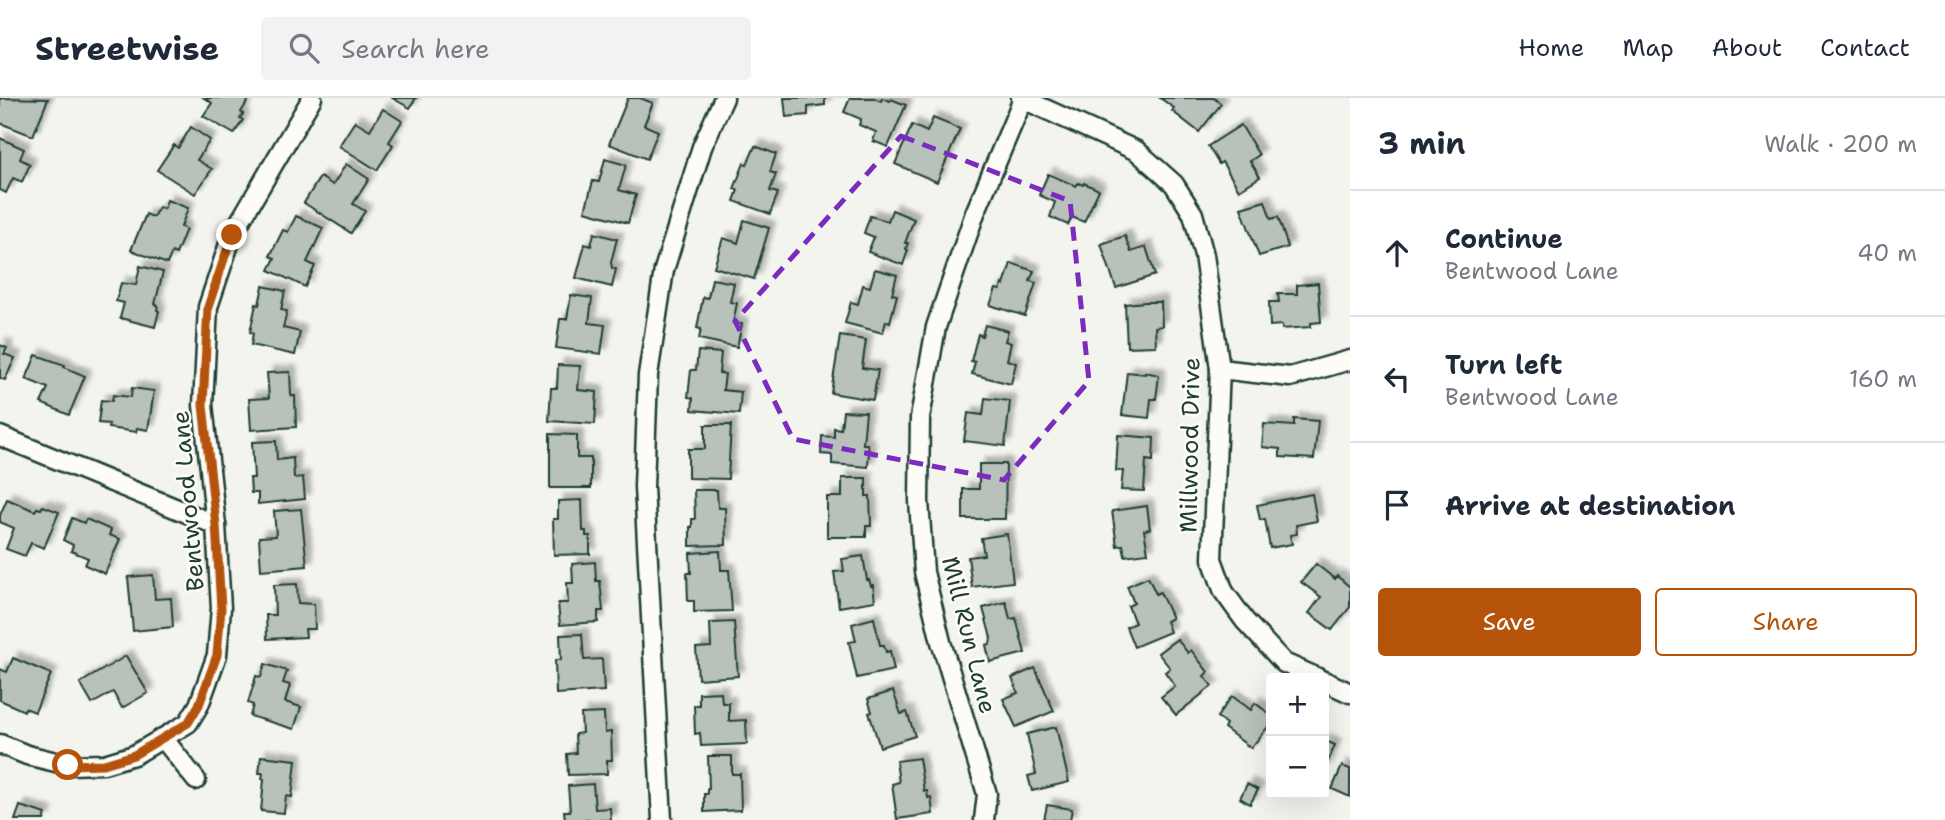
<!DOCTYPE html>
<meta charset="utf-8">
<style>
:root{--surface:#fff;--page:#f2f2f3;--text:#1f2937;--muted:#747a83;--line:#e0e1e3;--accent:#b45309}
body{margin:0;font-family:"Shantell Sans",sans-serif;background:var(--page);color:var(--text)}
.controls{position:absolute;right:21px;bottom:21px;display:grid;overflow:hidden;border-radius:7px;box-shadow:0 7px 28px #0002}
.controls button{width:63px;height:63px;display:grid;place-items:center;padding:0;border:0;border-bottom:2px solid var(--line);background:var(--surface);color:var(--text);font:35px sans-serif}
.stop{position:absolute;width:21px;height:21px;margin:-16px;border:5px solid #b45309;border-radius:50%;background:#fff}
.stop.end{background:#b45309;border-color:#fff;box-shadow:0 2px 7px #0008}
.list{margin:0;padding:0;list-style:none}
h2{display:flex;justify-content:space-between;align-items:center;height:91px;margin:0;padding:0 28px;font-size:30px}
h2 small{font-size:23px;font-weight:400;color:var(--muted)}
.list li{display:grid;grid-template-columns:46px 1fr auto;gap:21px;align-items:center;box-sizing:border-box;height:126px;padding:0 28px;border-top:2px solid var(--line)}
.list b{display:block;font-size:26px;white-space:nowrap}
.list p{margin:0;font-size:23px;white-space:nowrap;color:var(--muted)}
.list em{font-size:23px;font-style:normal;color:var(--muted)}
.actions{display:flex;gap:14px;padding:21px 28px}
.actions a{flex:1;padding:16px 0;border:2px solid var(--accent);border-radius:7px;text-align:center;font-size:24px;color:var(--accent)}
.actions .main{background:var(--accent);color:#fff}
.icon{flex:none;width:38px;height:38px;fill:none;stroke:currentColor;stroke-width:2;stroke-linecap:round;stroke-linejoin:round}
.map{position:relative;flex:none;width:1350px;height:722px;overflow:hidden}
header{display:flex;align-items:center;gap:42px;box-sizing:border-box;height:98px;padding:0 35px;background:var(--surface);border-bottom:2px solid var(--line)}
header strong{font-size:33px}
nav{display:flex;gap:38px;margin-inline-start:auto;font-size:24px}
.search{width:490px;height:63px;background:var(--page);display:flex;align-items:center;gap:18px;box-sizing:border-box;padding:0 24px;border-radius:7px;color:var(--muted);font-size:26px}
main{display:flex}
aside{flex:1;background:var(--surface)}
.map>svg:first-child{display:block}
.building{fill:#b9c1bb;stroke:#1f3d34;stroke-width:2;filter:url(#shadow)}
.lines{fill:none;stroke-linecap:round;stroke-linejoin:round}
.street-casing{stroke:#1f3d34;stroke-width:23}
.street{stroke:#fdfcf7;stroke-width:18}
.route{stroke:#b45309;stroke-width:9}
.marked{fill:none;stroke:#7b2cbf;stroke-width:5;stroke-dasharray:14 9;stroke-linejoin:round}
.labels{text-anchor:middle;stroke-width:5;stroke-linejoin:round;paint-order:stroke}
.street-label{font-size:24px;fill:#1f3d34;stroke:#fdfcf7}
</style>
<header>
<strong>Streetwise</strong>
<div class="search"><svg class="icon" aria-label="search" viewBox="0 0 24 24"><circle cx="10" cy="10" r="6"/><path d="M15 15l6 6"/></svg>Search here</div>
<nav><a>Home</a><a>Map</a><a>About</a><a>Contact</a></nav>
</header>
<main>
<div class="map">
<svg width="1350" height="722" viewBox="0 0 1350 722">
<defs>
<filter id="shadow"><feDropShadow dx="6" dy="-6" stdDeviation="2" flood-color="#0004"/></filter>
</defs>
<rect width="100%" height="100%" fill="#f4f4ef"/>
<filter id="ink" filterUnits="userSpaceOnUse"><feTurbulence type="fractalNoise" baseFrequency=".0143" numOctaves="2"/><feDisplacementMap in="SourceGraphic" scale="14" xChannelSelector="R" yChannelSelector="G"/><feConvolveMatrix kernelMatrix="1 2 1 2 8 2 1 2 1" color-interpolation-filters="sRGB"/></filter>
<g filter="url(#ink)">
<g class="building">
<path d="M0 0 48 1 33 38 0 25Z"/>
<path d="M204 0H250L241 14 243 16 240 20 243 22 234 36 203 18 212 5Z"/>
<path d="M392 0H416L410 10Z"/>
<path d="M628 0H640L653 5 644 27 658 33 647 61 609 46Z"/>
<path d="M784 0H825V7L808 9V17L786 19Z"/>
<path d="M850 0H874L881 3 882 0 890 3 891 1 906 7 888 49 873 43 876 34 859 27 861 21 844 14Z"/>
<path d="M1160 0H1214L1221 6 1199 34 1172 13 1174 10Z"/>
<path d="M383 11 402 23 389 44 393 47 377 72 339 48 355 23 370 32Z"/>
<path d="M933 20 960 31 937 84 895 66 912 27 927 34Z"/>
<path d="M1241 27 1259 57 1250 63 1260 79 1239 92 1222 64 1219 66 1208 48Z"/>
<path d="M191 29 210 42 197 62 212 71 195 96 157 72 174 47 178 50Z"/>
<path d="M0 40 24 51 20 61 30 66 22 84 13 80 6 95 0 92Z"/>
<path d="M755 48 776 56 770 74 776 76 770 93 778 95 770 116 734 103 738 92 734 91 744 65 747 67Z"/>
<path d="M605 61 626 67 619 92 636 97 628 125 585 113 593 83 599 84Z"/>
<path d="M346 66 369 81 353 106 365 113 351 135 304 105 320 79 333 87Z"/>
<path d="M1048 76 1076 88 1078 85 1083 87 1084 85 1099 92 1084 124 1072 119 1068 127 1050 119 1055 104 1039 97Z"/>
<path d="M167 102 188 110 181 129 186 131 176 156 172 154 167 166 131 152 146 116 153 119 159 109 164 111Z"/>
<path d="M1265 103 1271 121 1278 119 1288 149 1259 158 1241 110Z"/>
<path d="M892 112 914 121 905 145H908L906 151 908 152 903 167 868 154 874 139 864 135 870 118 888 123Z"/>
<path d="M296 118 323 130 307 164 315 168 305 189 269 172 275 160 270 158 283 132 288 134Z"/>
<path d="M744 122 769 130 754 181 714 169 723 140 738 145Z"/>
<path d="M594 135 617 141 611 164 612 170 616 171 612 189 576 180 585 146 591 148Z"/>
<path d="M1125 138 1131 154 1146 149 1155 177 1116 190 1101 146Z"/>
<path d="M1011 165 1034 173 1030 183 1036 185 1025 218 990 207 996 191 1000 192 1002 186 1004 187Z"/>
<path d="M140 168 163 174 155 206 158 207 157 212 159 213 155 229 120 220 124 205 116 203 121 185 136 187Z"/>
<path d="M875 171 897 177 892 196 897 197 890 224 886 223 883 235 845 225 851 204 858 206 863 187 870 189Z"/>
<path d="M712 181 734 185 730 204 737 205 733 225 742 226 737 249 699 241 701 231 697 230 703 199 708 200Z"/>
<path d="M1318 185 1321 224 1311 225V229L1282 231V227L1270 228 1269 204H1279L1278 196H1297V187Z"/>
<path d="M263 188 285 193 281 212 287 213 283 230 300 234 295 257 251 247 253 235 250 234 256 206 259 207Z"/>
<path d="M571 197 592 200 589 225 605 227 601 256 556 250 560 221H567Z"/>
<path d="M1145 204H1161L1162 228 1155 229 1156 248 1127 249 1125 206Z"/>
<path d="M985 227 1008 233 1005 243 1011 245 1007 262 1016 265 1011 286 972 276 975 264 971 263 978 236 982 238Z"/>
<path d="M840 238 866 242 862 270 878 272 873 302 831 295Z"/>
<path d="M0 247 7 250 4 256 15 260 5 282 0 280Z"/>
<path d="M698 253 721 255 719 275 725 276 723 292 741 294 739 316 692 312 693 300 688 299 691 272H696Z"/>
<path d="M36 257 65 267 64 269 85 278 69 317 41 305 48 290 26 281Z"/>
<path d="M558 267 580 268 578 292 597 294 595 326 549 323 551 290H557Z"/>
<path d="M290 274 291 298H295L296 329 251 332 249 301 269 300 267 275Z"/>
<path d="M1127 274 1145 276V274L1159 277 1156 301H1151L1149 320 1122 317Z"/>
<path d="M132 290 154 293 148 332 137 330 136 334 108 330 109 326 98 325 101 302 112 303 113 297 131 299Z"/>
<path d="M985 300 1010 303 1005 348 964 343 968 315 983 317Z"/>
<path d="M843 313 866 314 863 346H867L869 352 868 369 832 366V357L821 356 822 338 834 339V330L841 331Z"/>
<path d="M1294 321 1318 323 1314 361 1280 359V351L1262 349 1264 326 1294 328Z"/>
<path d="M705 327H731L728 381 688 380V351H705Z"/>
<path d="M550 336 577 337V360H591V390H550Z"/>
<path d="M1118 337 1154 340 1153 363 1146 362 1144 393 1121 392 1123 373H1116Z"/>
<path d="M276 343 277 362 293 360 294 380 303 379 305 401 258 406V395H251L250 380H254L252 344Z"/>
<path d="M979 366H1006L1005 421H963V391H979Z"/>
<path d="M842 380H866V398H870L871 428H866V439H827V399H842Z"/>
<path d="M694 392H717L718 410H725L726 447 690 448V429H692V421H695Z"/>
<path d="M1312 396 1317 423 1296 427 1297 436 1290 437 1292 446 1270 450 1265 421 1260 422 1257 407Z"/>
<path d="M7 401 35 413 37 410 41 411 43 408 59 414 44 450 31 445 25 458 6 451 14 430 0 424V417Z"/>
<path d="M582 402 583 433H586V438H590V456L554 457 553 421H558V403Z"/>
<path d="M1147 408 1150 431 1144 432 1148 455 1125 458 1123 447 1117 448 1112 413Z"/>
<path d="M301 411 307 468 261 472 259 439 276 438 274 413Z"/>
<path d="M72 420 84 425 86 421 111 432 109 437 120 441 105 476 85 467 88 460 71 453 73 447 63 442Z"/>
<path d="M1007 436 1013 484 972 489 968 459 984 457 981 440Z"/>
<path d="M720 453 721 472H729L732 513 694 514V503H688L687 475H691L690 455Z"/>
<path d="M863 458 867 482H869L871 488 873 487 875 503 839 509 834 474 844 473 842 461Z"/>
<path d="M595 464 596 483H600L603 513H598V524L560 527 558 505H568L567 485H573L572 466Z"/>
<path d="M1316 466 1335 481 1337 478 1350 489V509L1332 532 1309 515 1321 499 1301 484Z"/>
<path d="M153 477 155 501 171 500 173 529 133 533 128 479Z"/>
<path d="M1148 479 1156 496 1160 494 1172 520 1166 523 1170 534 1134 549 1126 529 1135 525 1128 508 1134 505 1127 488Z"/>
<path d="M297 486 298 505 314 506 315 531H305L306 539 267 541 266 517H275L274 487Z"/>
<path d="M1006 504 1010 521 1016 520 1025 555 990 564 986 547 990 546 991 540 983 510Z"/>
<path d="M874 520 880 547H884L886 554 890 553 894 572 857 580 849 544 856 543 852 526Z"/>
<path d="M734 524 738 578 698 581 696 550 711 549 710 525Z"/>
<path d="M582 536 584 562 602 561 604 593 556 596 555 562H561L560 537Z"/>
<path d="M1177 541 1188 555 1191 552 1208 574 1204 578 1212 588 1176 617 1161 599 1175 588 1165 574 1170 570 1158 555Z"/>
<path d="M126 558 148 595 122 610 113 594 92 606 80 585Z"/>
<path d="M13 560 51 576 35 614 25 610 24 613 0 602V571L7 574Z"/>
<path d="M265 566 287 573 283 585 290 587 285 604 301 609 294 631 250 618 253 607 248 605 256 578 261 579Z"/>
<path d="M1035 570 1054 613 1016 629 1003 601 1018 595 1012 580Z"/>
<path d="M893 593 901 616 907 614 915 638 880 649 869 615 872 614 868 601Z"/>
<path d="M721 594 722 605H729V623L746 622 747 646 701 648 700 635 695 636 694 607H699V595Z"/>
<path d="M1232 598 1251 612 1255 605 1271 617V625L1251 650 1224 630 1226 626 1217 619Z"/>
<path d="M604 615 605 635 611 634 612 662H607V676L568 677 567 656 576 655 575 636 582 635 581 616Z"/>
<path d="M1056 629 1069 684 1032 693 1028 678 1036 676 1027 636Z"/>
<path d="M1324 642 1335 647 1324 673Z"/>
<path d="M261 658 296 662 292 699 286 698 284 715 261 713 264 681H262L263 675H259Z"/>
<path d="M708 658H732V676H740L741 712 704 714V696H707V691H709Z"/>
<path d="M919 660 924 693H927L928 700 931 699 933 716 897 721 892 686 899 684 896 663Z"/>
<path d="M1342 668 1350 671V699L1332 691Z"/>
<path d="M593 686 595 711 610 710 611 722H565L564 713H570L568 688Z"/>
<path d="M1247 686 1258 692 1250 706 1240 700Z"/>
<path d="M1047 707 1072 711 1070 722H1044Z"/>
<path d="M20 708 46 716 44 722H15Z"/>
</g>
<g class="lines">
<g class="street-casing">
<g id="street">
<path d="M1021 0 1137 53 1174 86 1193 116 1204 157 1220 271 1212 461 1224 494 1245 523 1284 565 1318 580"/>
<path d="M1220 271 1290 279 1350 262"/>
<path d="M0 338 216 427"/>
<path d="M1324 583 1350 595"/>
<path d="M163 640 196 682"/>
<path d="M0 646 27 657 68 667 104 666 134 657 163 640 188 625 199 607 217 557 221 510 216 427 203 307 208 209 232 137 312 0"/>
<path d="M662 722 644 389 648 277 664 172 702 49 724 0"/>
<path d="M984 722 987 696 941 544 924 474 919 403 920 320 936 229 975 115 1023 1"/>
</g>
</g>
<use href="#street" class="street"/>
</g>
</g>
<g class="lines" filter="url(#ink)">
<path class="route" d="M68 667 104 666 134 657 188 625 199 607 217 557 221 510 216 427 203 307 208 209 232 137"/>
</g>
<path class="marked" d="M901 38 1070 103 1089 283 1004 382 793 341 735 223Z"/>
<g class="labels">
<g class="street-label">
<text transform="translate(1190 347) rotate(-89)" y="8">Millwood Drive</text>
<text transform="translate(188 403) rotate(-95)" y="8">Bentwood Lane</text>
<text transform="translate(969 537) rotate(76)" y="8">Mill Run Lane</text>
</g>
</g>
</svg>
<div class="controls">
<button>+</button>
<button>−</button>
</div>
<div class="stop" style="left:68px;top:667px"></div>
<div class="stop end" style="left:232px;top:137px"></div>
</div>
<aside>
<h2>3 min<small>Walk · 200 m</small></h2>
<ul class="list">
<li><svg class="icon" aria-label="ahead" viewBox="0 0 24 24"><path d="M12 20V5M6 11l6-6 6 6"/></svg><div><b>Continue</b><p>Bentwood Lane</p></div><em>40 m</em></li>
<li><svg class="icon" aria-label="left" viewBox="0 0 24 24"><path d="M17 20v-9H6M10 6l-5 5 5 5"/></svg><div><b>Turn left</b><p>Bentwood Lane</p></div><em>160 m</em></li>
<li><svg class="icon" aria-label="arrive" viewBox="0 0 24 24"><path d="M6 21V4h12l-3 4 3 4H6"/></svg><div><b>Arrive at destination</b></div></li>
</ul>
<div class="actions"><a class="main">Save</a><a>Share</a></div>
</aside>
</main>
